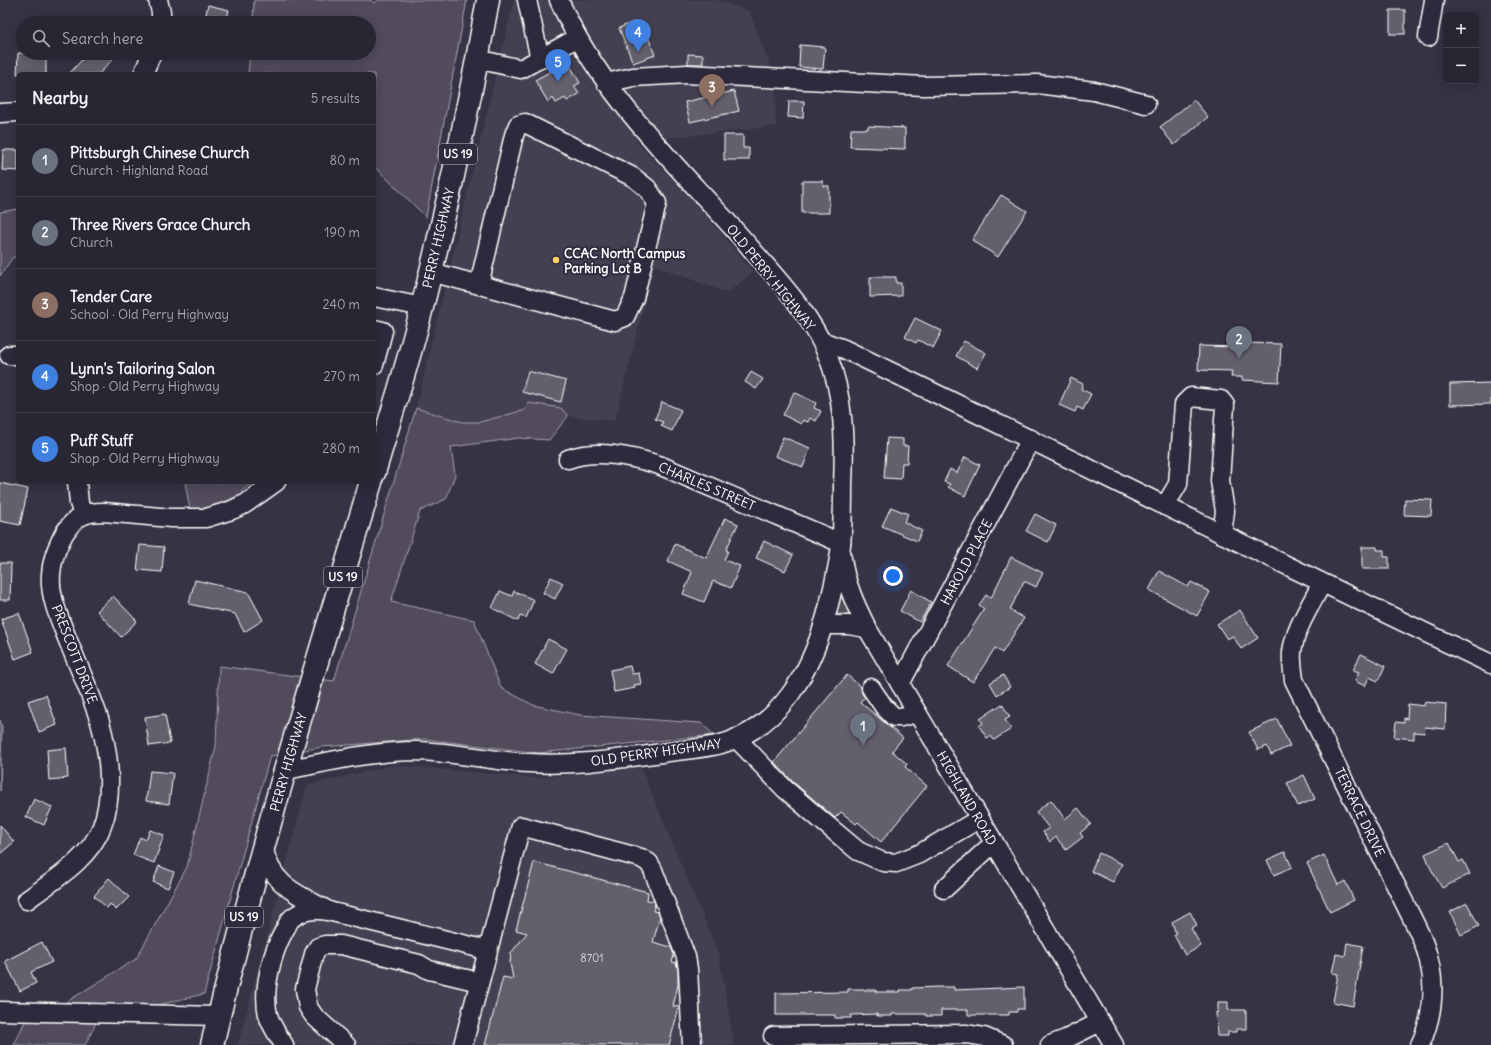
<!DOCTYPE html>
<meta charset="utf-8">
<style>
:root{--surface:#292634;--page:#353240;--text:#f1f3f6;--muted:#a5a5ac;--line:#45434f;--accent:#8abfa5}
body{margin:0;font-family:Delius,sans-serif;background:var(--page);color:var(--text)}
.controls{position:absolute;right:12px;top:12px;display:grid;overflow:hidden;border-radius:6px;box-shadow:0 2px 10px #0003}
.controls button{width:36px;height:36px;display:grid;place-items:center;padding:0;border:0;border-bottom:1px solid var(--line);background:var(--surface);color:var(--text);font:20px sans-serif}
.you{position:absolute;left:893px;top:576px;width:14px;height:14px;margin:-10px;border:3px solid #fff;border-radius:50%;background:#1a73e8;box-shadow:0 0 0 6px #1a73e833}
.badge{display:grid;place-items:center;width:26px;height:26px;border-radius:50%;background:var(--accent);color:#fff;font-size:13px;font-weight:700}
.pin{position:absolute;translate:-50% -33px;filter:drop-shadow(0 1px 2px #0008)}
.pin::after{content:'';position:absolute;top:21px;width:14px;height:12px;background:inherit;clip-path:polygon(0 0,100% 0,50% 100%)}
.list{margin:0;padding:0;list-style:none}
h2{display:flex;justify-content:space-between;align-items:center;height:52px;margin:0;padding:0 16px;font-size:17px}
h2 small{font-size:13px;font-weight:400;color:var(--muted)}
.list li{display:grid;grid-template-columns:26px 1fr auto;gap:12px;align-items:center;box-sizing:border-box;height:72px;padding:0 16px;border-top:1px solid var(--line)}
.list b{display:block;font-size:15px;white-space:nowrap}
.list p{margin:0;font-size:13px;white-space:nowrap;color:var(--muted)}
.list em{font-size:13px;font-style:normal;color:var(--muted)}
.icon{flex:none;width:22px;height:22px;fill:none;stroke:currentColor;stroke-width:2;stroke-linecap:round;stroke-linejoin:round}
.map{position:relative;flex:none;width:1491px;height:1045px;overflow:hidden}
.search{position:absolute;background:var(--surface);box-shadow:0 2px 10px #0003;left:16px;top:16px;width:360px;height:44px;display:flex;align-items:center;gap:10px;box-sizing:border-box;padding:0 14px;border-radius:22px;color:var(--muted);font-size:15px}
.panel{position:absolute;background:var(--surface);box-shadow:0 2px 10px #0003;left:16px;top:72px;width:360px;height:412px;border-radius:6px}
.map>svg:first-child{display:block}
.built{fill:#444051}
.green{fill:#514c5c;stroke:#a8a6ae}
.building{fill:#635f6d;stroke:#fff}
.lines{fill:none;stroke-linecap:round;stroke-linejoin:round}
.minor-casing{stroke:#fff;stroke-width:21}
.major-casing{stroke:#fff;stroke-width:25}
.minor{stroke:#2f2a3d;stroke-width:18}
.major{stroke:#2f2a3d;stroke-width:22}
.poi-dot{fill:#ffd166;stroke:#2f2a3d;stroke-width:1.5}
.labels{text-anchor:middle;stroke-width:4;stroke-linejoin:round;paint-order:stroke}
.number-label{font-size:11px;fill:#d8d7da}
.shield{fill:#2f2a3d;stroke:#c1bfc5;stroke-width:1}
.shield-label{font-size:12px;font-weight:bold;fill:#fff}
.street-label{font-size:13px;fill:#fff;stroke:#2f2a3d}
.poi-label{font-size:13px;font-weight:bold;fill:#fff;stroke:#2f2a3d;text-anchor:start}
</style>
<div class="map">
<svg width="1491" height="1045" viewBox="0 0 1491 1045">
<rect width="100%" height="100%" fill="#373345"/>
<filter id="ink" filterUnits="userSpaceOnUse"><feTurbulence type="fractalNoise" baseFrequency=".025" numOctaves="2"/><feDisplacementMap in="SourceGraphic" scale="8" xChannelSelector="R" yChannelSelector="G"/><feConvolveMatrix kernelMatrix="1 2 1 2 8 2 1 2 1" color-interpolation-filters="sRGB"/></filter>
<g filter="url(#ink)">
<g class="built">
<path d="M514 0H717L749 11 775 79 776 126 667 138 635 140 701 210 753 272 727 293 654 265 615 421 568 416 561 408 525 410 480 422H462L416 408Z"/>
<path d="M394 765 535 778 641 768 719 955 734 1045H238L307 785Z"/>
</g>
<g class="green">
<path d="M254 0H371L374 3 379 0H467L426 217 374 166V74H248L250 53H369V23H253Z"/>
<path d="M18 209V258L13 257 0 276V212Z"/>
<path d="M529 403 561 408 568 416 549 440 519 438 451 447 455 475 446 499 420 511 391 602 474 620 501 688 533 705 580 715 701 723 714 735 539 753 425 739 322 747 270 756 204 994 98 1019 85 1045H14L31 1008 63 1004 136 959 187 867 216 746 219 666 334 681 416 408 462 422H480L525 410Z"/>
<path d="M185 482H253L235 497 215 507 190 510Z"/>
<path d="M839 596H844L850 613 849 614H837L835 611Z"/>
<path d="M0 720 2 727 0 791Z"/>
</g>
<g class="building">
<path d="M208 5 229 10 226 23H204Z"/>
<rect x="1390" y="10" width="15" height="24"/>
<path d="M633 22 640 40 648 37 655 55 633 63 619 28Z"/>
<path d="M800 45 825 47 823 69 799 67Z"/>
<path d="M18 53 46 54V74H17Z"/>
<path d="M88 53H107L113 59 99 74H69Z"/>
<path d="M688 54 703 55V64H688Z"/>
<path d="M568 62 580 83 574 86 579 94 567 101 565 98 556 103 553 98 548 102 535 80Z"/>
<path d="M734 91 739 111 690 122 685 102Z"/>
<path d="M1194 100 1208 117 1174 145 1160 127Z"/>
<path d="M789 101H804L803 118 788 117Z"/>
<path d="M868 126 905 128V149L850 147 851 129H868Z"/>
<path d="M724 135H743V148H749V160H724Z"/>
<path d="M3 150H18V171L2 170Z"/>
<path d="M802 181H823V186H829V213H802Z"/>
<path d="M1001 195 1027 211 998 257 972 240Z"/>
<path d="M870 277H896V283H901V296L870 297Z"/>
<path d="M915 318 942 331 933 348 918 340 916 343 905 337Z"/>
<path d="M964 341 986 353 977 368 956 356Z"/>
<path d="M1244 343 1281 344 1279 382 1242 380V377H1231L1232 371 1198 370 1199 346 1244 347Z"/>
<path d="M528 371 566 381 561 402 522 392Z"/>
<path d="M751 372 763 379 756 389 745 382Z"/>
<path d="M1071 378 1083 384 1081 389 1091 394 1083 410 1077 407 1075 412 1059 405Z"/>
<path d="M1491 383V404L1450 405V384Z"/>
<path d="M794 392 816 403 814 408 821 411 816 421 810 418 808 422 803 420 801 424 783 415Z"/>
<path d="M662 402 681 410 672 431 661 426 663 422 655 419Z"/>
<path d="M783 437 810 448 803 467 775 456Z"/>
<path d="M887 438 903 439V446H908L907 463H902L901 479 884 478Z"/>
<path d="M965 457 980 465 965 496 948 487 950 484 944 482 950 469 957 473Z"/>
<path d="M0 483 28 489 20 525 0 521Z"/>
<path d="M1405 499 1432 500 1431 516 1404 515Z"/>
<path d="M891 507 908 514 904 522 922 531 917 541 882 526Z"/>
<path d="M1035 514 1056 525 1048 542 1026 531Z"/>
<path d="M725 518 738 524 726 550 728 551 724 560 740 566 731 588 713 581 704 602 683 594 692 572 668 561 675 544 706 558Z"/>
<path d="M764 541 793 555 785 571 756 558Z"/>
<path d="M140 545 164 547 162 572 137 570Z"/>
<path d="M1362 547H1377V550H1384V557H1389V569H1362Z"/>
<path d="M1011 557 1043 573 1036 587 1024 581 1010 610 1024 618 1002 653 995 648 973 682 948 666 984 609 979 605 986 595 991 598Z"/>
<path d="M0 563H11L10 600H0Z"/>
<path d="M1159 571 1188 587 1191 582 1210 592 1197 616 1149 590Z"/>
<path d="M551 577 563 583 555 599 543 593Z"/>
<path d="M195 580 248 592 263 620 244 632 235 614 189 604Z"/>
<path d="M911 590 931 602 920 622 900 611Z"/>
<path d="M500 591 512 596 514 591 534 600 526 618 520 616 518 621 492 608Z"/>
<path d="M113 596 137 621 121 637 97 611Z"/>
<path d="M1240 610 1258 638 1241 649 1233 636 1227 639 1217 624Z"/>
<path d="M19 613 33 652 15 659 1 619Z"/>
<path d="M548 639 567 649 553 674 535 664Z"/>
<path d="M1361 654 1385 666 1378 681 1369 677 1365 686 1355 681 1359 672 1353 670Z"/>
<path d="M630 666 632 674 639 673 641 684 634 685 635 688 614 692 610 670Z"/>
<path d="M847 675 861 687 862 694 865 697 860 702 903 738 892 751 907 764 905 767 927 786 881 842 858 822 856 824 841 812 835 818 792 781 774 762Z"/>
<path d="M1003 675 1010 687 997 695 990 683Z"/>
<path d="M46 695 57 725 39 732 28 701Z"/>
<path d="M1425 702 1446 704 1445 729 1425 727 1424 733 1414 732V739L1394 737 1396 722 1404 723V718L1407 719 1408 704 1424 706Z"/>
<path d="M1002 704 1010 717 1005 720 1011 729 994 740 991 736 987 738 979 726 983 723 980 719Z"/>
<path d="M165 714 170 743 149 746 145 717Z"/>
<path d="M1277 719 1290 746 1271 755 1267 746 1258 750 1249 732Z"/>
<path d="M66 748 68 778 49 780 47 750Z"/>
<path d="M150 771 173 773 169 804 146 801Z"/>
<path d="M1304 775 1315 799 1298 806 1287 783Z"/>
<path d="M34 799 52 807 44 825 26 817Z"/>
<path d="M1051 800 1065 819 1078 808 1091 824 1080 833 1083 837 1066 850 1056 837 1050 842 1043 832 1049 828 1036 812Z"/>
<path d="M0 825 14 842 0 854Z"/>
<path d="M150 830 164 835 154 863 133 855 140 837 146 840Z"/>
<path d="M1449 843 1459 862 1463 860 1470 874 1442 888 1431 869 1425 854Z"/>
<path d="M1285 852 1292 867 1274 875 1267 860Z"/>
<path d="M1099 853 1122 864 1113 882 1091 871Z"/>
<path d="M1324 855 1338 885 1345 881 1354 900 1330 912 1307 863Z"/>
<path d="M534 862 648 892 647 900 654 901 655 904 653 911 658 912 660 917 653 942 671 947 674 955 672 962 676 963 678 970V985L673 1006 679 1007 669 1045H485L503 977 513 979 510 963 511 953 527 933 516 930Z"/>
<path d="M159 866 174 872 168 888 153 882Z"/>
<path d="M109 878 129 897 116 910 110 904 107 908 94 896Z"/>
<path d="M1467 903 1479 926 1461 935 1450 912Z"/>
<path d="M1190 912 1197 925 1191 928 1201 946 1185 955 1174 935 1176 934 1172 922Z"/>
<path d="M42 942 52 962 31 972 36 983 20 991 5 961Z"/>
<path d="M1347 943 1363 946 1353 1006 1333 1002 1338 974 1332 973 1336 954 1345 956Z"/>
<path d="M939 987H954V990L1024 987V1009H1017V1012H1009V1015H968V1010H941V1016H926V1014H892V1016H877V1014L851 1015V1018H835V1015H776V993L848 992V989H864V990H876V992H900V990H912V988Z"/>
<path d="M1218 1002H1228V1010H1246V1029H1236V1032H1228V1036H1217L1216 1012H1218Z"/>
</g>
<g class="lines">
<g class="minor-casing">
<g id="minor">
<path d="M158 0 161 12V23"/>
<path d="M527 0 540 59"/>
<path d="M1428 37 1434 0"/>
<path d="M477 59 521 69 577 38"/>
<path d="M143 74 152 53"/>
<path d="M606 83 633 77 687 74 924 86 1037 84 1094 91 1146 104"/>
<path d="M0 113 18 112"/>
<path d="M431 272 615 321 625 317 634 298 657 203 647 188 633 177 525 123 518 125 514 135 479 285"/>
<path d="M374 297 422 307"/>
<path d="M374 329 383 331 374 365"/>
<path d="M821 341 844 349C1060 453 1274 561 1491 664"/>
<path d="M9 355H18"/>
<path d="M568 459C597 449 630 456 659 465L841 543"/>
<path d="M77 482 79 503 83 515"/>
<path d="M1165 506 1178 484 1184 404 1191 397 1221 400 1225 405 1220 481 1225 511 1222 534"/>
<path d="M842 558C845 583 856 606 867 628L1114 1045"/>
<path d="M1322 583C1311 605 1295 628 1292 652 1291 661 1293 670 1294 680L1412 918C1419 932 1426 946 1429 961 1436 989 1432 1019 1420 1045"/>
<path d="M823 625H848L867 628"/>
<path d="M900 684 1031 439"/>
<path d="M871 688 884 707 894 717H901L917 713"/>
<path d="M736 738 785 789 821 820 858 851 883 862 896 863 919 854 979 819"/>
<path d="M285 770C328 762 373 751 417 751 454 752 492 761 529 763 574 766 618 759 662 753 681 750 702 749 721 744 780 728 811 671 826 616 832 593 838 569 841 545 843 525 843 505 843 485 845 441 844 395 827 354 811 315 781 283 754 252 684 171 602 99 559 0"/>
<path d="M263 846C271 885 295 893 327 910"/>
<path d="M944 889 985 851 994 844"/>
<path d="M27 900C54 880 90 859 102 826 114 794 109 754 100 722 91 693 78 666 67 638 59 618 49 595 51 574 52 562 55 552 60 542 64 532 73 519 84 515 90 512 98 512 104 512L171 518H206L232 510 245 504 276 482"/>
<path d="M0 1011 219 1016"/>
<path d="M773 1036 967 1034 984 1037 1003 1045"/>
<path d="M284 1045C278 1035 271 1026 268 1015 262 990 272 953 284 931 286 928 288 923 290 920 300 910 315 909 328 911L487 950"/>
<path d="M346 1045 314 1016 308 1007 305 989 314 954 318 947 325 945H341L419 964 429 970 479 982"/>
<path d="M463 1045 521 826 641 858 649 863 653 870 686 957 688 969 692 1045"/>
<path d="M1050 1045 1066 1039 1100 1022"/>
</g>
</g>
<g class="major-casing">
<g id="major">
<path d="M374 473C389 422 406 370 419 319 446 214 469 107 488 0"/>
<path d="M212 1045C257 855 315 669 371 482"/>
</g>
</g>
<use href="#minor" class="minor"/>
<use href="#major" class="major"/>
</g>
</g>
<circle class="poi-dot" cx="556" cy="260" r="4"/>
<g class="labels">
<g class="number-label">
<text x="592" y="962">8701</text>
</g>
<g class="shield">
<rect x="439" y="144" width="38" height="20" rx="3"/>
<rect x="324" y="567" width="38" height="20" rx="3"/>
<rect x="225" y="907" width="38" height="20" rx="3"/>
</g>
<g class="shield-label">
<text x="458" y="158">US 19</text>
<text x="343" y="581">US 19</text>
<text x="244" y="921">US 19</text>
</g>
<g class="street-label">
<text transform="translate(438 238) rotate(-77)" y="5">PERRY HIGHWAY</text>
<text transform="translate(771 277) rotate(51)" y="5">OLD PERRY HIGHWAY</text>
<text transform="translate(707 486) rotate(23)" y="5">CHARLES STREET</text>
<text transform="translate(966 562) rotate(-62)" y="5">HAROLD PLACE</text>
<text transform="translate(75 654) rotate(69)" y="5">PRESCOTT DRIVE</text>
<text transform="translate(656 752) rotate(-8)" y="5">OLD PERRY HIGHWAY</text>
<text transform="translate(288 762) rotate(-74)" y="5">PERRY HIGHWAY</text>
<text transform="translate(967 798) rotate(60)" y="5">HIGHLAND ROAD</text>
<text transform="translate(1360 812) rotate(64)" y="5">TERRACE DRIVE</text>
</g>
<g class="poi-label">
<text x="564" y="258">CCAC North Campus<tspan x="564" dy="15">Parking Lot B</tspan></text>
</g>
</g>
</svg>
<div class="controls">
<button>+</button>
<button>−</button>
</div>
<div class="you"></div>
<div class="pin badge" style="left:863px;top:746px;background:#6b7280">1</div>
<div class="pin badge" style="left:1239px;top:359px;background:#6b7280">2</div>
<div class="pin badge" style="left:712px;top:107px;background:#8d6e63">3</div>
<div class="pin badge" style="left:638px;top:52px;background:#3f7fe0">4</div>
<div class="pin badge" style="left:558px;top:82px;background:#3f7fe0">5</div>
<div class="search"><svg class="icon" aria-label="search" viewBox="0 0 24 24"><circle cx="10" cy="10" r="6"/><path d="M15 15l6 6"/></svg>Search here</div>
<section class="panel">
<h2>Nearby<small>5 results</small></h2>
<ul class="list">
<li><span class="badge" style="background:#6b7280">1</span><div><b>Pittsburgh Chinese Church</b><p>Church · Highland Road</p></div><em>80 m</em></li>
<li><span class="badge" style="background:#6b7280">2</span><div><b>Three Rivers Grace Church</b><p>Church</p></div><em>190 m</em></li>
<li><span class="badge" style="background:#8d6e63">3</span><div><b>Tender Care</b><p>School · Old Perry Highway</p></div><em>240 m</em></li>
<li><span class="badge" style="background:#3f7fe0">4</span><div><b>Lynn's Tailoring Salon</b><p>Shop · Old Perry Highway</p></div><em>270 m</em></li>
<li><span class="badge" style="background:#3f7fe0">5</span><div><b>Puff Stuff</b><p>Shop · Old Perry Highway</p></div><em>280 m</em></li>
</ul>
</section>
</div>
